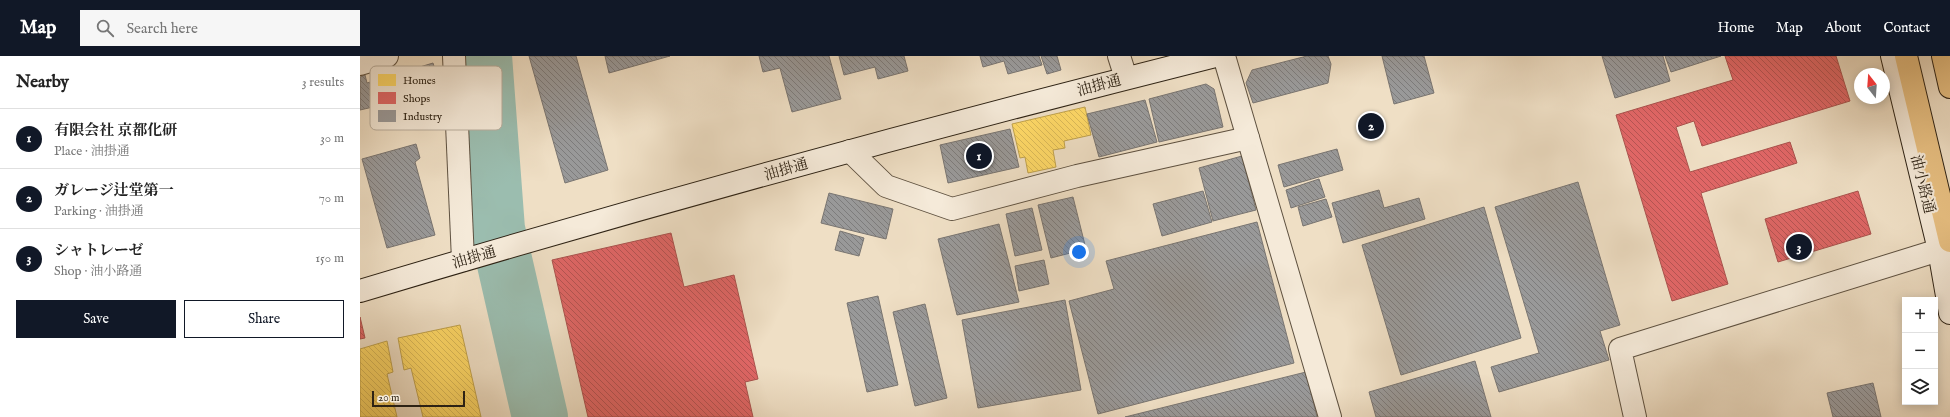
<!DOCTYPE html>
<meta charset="utf-8">
<style>
:root{--surface:#fff;--page:#f6f6f6;--text:#222;--muted:#767676;--line:#e0e0e0;--accent:#111827}
body{margin:0;font-family:"IM FELL English","Noto Serif JP",serif;background:var(--page);color:var(--text)}
.controls{position:absolute;right:12px;bottom:12px;display:grid;overflow:hidden;border-radius:0px;box-shadow:0 2px 10px #0003}
.controls button{width:36px;height:36px;display:grid;place-items:center;padding:0;border:0;border-bottom:1px solid var(--line);background:var(--surface);color:var(--text);font:20px sans-serif}
.compass{position:absolute;left:1494px;top:12px;width:36px;height:36px;border-radius:50%;background:var(--surface);box-shadow:0 2px 10px #0003;rotate:343deg}
.scale{position:absolute;left:12px;bottom:10px;width:93px;box-sizing:border-box;padding-left:4px;border:2px solid #2d2214;border-top:0;font-size:11px;line-height:14px;white-space:nowrap;color:#2d2214;-webkit-text-stroke:3px #f5ead9;paint-order:stroke}
.you{position:absolute;left:719px;top:196px;width:14px;height:14px;margin:-10px;border:3px solid #fff;border-radius:50%;background:#1a73e8;box-shadow:0 0 0 6px #1a73e833}
.badge{display:grid;place-items:center;width:26px;height:26px;border-radius:50%;background:var(--accent);color:#fff;font-size:13px;font-weight:700}
.pin{position:absolute;translate:-50% -50%;border:2px solid #fff;box-shadow:0 1px 4px #0006}
.list{margin:0;padding:0;list-style:none}
h2{display:flex;justify-content:space-between;align-items:center;height:52px;margin:0;padding:0 16px;font-size:17px}
h2 small{font-size:13px;font-weight:400;color:var(--muted)}
.list li{display:grid;grid-template-columns:26px 1fr auto;gap:12px;align-items:center;box-sizing:border-box;height:60px;padding:0 16px;border-top:1px solid var(--line)}
.list b{display:block;font-size:15px;white-space:nowrap}
.list p{margin:0;font-size:13px;white-space:nowrap;color:var(--muted)}
.list em{font-size:13px;font-style:normal;color:var(--muted)}
.actions{display:flex;gap:8px;padding:12px 16px}
.actions a{flex:1;padding:9px 0;border:1px solid var(--accent);border-radius:0px;text-align:center;font-size:14px;color:var(--accent)}
.actions .main{background:var(--accent);color:#fff}
.icon{flex:none;width:22px;height:22px;fill:none;stroke:currentColor;stroke-width:2;stroke-linecap:round;stroke-linejoin:round}
.map{position:relative;flex:none;width:1590px;height:361px;overflow:hidden}
header{display:flex;align-items:center;gap:24px;box-sizing:border-box;height:56px;padding:0 20px;background:var(--accent);color:#fff}
header strong{font-size:19px}
nav{display:flex;gap:22px;margin-inline-start:auto;font-size:14px}
.search{width:280px;height:36px;background:var(--page);display:flex;align-items:center;gap:10px;box-sizing:border-box;padding:0 14px;border-radius:0px;color:var(--muted);font-size:15px}
main{display:flex}
aside{flex:1;background:var(--surface)}
.map>svg:first-child{display:block}
.homes{fill:url(#homes-back-hatch);stroke:#c0a24d}
.shops{fill:url(#shops-back-hatch);stroke:#aa524d}
.industry{fill:url(#industry-back-hatch);stroke:#797571}
.lines{fill:none;stroke-linecap:round;stroke-linejoin:round}
.river{stroke:#9bbdaf;stroke-width:56}
.street-casing{stroke:#5e5140;stroke-width:24}
.secondary-casing{stroke:#2d2214;stroke-width:24}
.highway-casing{stroke:#2d2214;stroke-width:24}
.street{stroke:#f5ead9;stroke-width:22}
.secondary{stroke:#f5ead9;stroke-width:22}
.highway{stroke:#e8c082;stroke-width:22}
.labels{text-anchor:middle;stroke-width:4;stroke-linejoin:round;paint-order:stroke}
.street-label{font-size:15px;fill:#2d2214;stroke:#f5ead9}
.key{fill:#f5ead9;stroke:#b9ae9e;stroke-width:1}
.key-label{font-size:11px;fill:#2d2214}
</style>
<header>
<strong>Map</strong>
<div class="search"><svg class="icon" aria-label="search" viewBox="0 0 24 24"><circle cx="10" cy="10" r="6"/><path d="M15 15l6 6"/></svg>Search here</div>
<nav><a>Home</a><a>Map</a><a>About</a><a>Contact</a></nav>
</header>
<main>
<aside>
<h2>Nearby<small>3 results</small></h2>
<ul class="list">
<li><span class="badge">1</span><div><b>有限会社 京都化研</b><p>Place · 油掛通</p></div><em>30 m</em></li>
<li><span class="badge">2</span><div><b>ガレージ辻堂第一</b><p>Parking · 油掛通</p></div><em>70 m</em></li>
<li><span class="badge">3</span><div><b>シャトレーゼ</b><p>Shop · 油小路通</p></div><em>150 m</em></li>
</ul>
<div class="actions"><a class="main">Save</a><a>Share</a></div>
</aside>
<div class="map">
<svg width="1590" height="361" viewBox="0 0 1590 361">
<defs>
<pattern id="homes-back-hatch" width="6" height="6" patternUnits="userSpaceOnUse"><rect width="6" height="6" fill="#ffd966"/><path d="M-1 5l2 2M0 0l6 6M5-1l2 2" fill="none" stroke="#dbba58"/></pattern>
<pattern id="shops-back-hatch" width="6" height="6" patternUnits="userSpaceOnUse"><rect width="6" height="6" fill="#e06666"/><path d="M-1 5l2 2M0 0l6 6M5-1l2 2" fill="none" stroke="#b65453"/></pattern>
<pattern id="industry-back-hatch" width="6" height="6" patternUnits="userSpaceOnUse"><rect width="6" height="6" fill="#999"/><path d="M-1 5l2 2M0 0l6 6M5-1l2 2" fill="none" stroke="#7d7c7c"/></pattern>
</defs>
<rect width="100%" height="100%" fill="#efdfc5"/>
<filter id="stains"><feTurbulence type="fractalNoise" baseFrequency=".005" numOctaves="4"/><feColorMatrix values="0 0 0 0 .2 0 0 0 0 .09 0 0 0 0 .02 0 0 0 .5 -.17"/></filter>
<radialGradient id="worn" r=".72"><stop offset=".6" stop-color="#630" stop-opacity="0"/><stop offset="1" stop-color="#630" stop-opacity=".3"/></radialGradient>
<g class="homes">
<path d="M725 51 731 79 704 85 705 92 693 94 696 111 668 117 665 101 660 102 652 68Z"/>
<path d="M100 269 121 361H63L51 312 44 314 38 282Z"/>
<path d="M27 285 33 316 27 318 37 361H0V293Z"/>
</g>
<g class="shops">
<path d="M1365 0H1476L1490 45 1342 90 1334 65 1316 71 1330 116 1430 86 1437 107 1341 137 1368 228 1312 245 1256 59 1373 24Z"/>
<path d="M1498 135 1511 178 1418 206 1405 163Z"/>
<path d="M311 177 324 231 374 219 398 323 385 326 393 361H228L192 204Z"/>
<path d="M0 261 5 282 0 283Z"/>
</g>
<g class="industry">
<path d="M169 0H216L248 114 205 127Z"/>
<path d="M245 0H310L249 17Z"/>
<path d="M399 0H469L481 43 432 56 420 12 403 16Z"/>
<path d="M479 0H544L548 15 518 23 515 11 484 19Z"/>
<path d="M620 0H679L682 9 648 18 644 5 623 11Z"/>
<path d="M681 0H697L701 14 687 18Z"/>
<path d="M947 0H968L971 8 968 27 893 47 886 27 892 14Z"/>
<path d="M1022 0H1064L1074 37 1034 48Z"/>
<path d="M1242 0H1303L1310 25 1255 42Z"/>
<path d="M1305 0H1361L1311 16Z"/>
<path d="M73 7 84 44 17 64 13 51 0 54V21L5 19 7 27Z"/>
<path d="M846 28 854 33 863 71 799 86 789 43Z"/>
<path d="M785 44 797 86 739 101 727 58Z"/>
<path d="M650 73 659 111 588 127 580 89Z"/>
<path d="M56 88 60 102 55 106 75 179 27 192 2 103Z"/>
<path d="M977 93 983 114 924 131 918 109Z"/>
<path d="M882 100 896 154 853 165 839 112Z"/>
<path d="M959 123 965 141 931 152 926 134Z"/>
<path d="M1218 126 1260 269 1240 275 1249 304 1139 336 1131 311 1179 297 1135 151Z"/>
<path d="M1019 134 1024 152 1059 142 1065 163 983 187 972 147Z"/>
<path d="M843 135 852 166 802 180 793 148Z"/>
<path d="M469 137 533 153 526 183 461 167Z"/>
<path d="M713 141 726 193 691 202 678 149Z"/>
<path d="M966 143 972 161 943 170 938 151Z"/>
<path d="M1124 151 1161 282 1041 319 1002 189Z"/>
<path d="M672 152 682 194 655 200 646 158Z"/>
<path d="M897 166 934 307 738 358 709 245 754 233 746 205Z"/>
<path d="M639 168 659 246 597 259 578 183Z"/>
<path d="M480 175 504 182 499 200 475 194Z"/>
<path d="M684 204 689 228 659 235 655 210Z"/>
<path d="M518 240 538 329 507 336 487 247Z"/>
<path d="M705 244 721 334 618 352 602 264Z"/>
<path d="M565 248 587 342 555 350 533 256Z"/>
<path d="M181 293 197 361H187L172 295Z"/>
<path d="M1115 305 1131 361H1016L1009 336Z"/>
<path d="M946 316 957 361H765Z"/>
<path d="M1513 327 1521 361H1473L1467 337Z"/>
</g>
<g class="lines">
<path class="river" d="M124 0 137 173 180 361"/>
<g class="street-casing">
<g id="street">
<path d="M94 0 103 204"/>
<path d="M759 0 766 22"/>
<path d="M864 0 970 361"/>
<path d="M0 8 27 0"/>
<path d="M490 95 526 130 592 153 717 120 888 82"/>
<path d="M1275 361 1260 293 1579 194"/>
</g>
</g>
<g class="secondary-casing">
<g id="secondary">
<path d="M1532 0 1579 194 1590 257"/>
<path d="M0 235C283 150 568 72 855 0"/>
</g>
</g>
<g class="highway-casing">
<g id="highway">
<path d="M1546 0 1590 185"/>
<path d="M1583 0 1590 31"/>
</g>
</g>
<use href="#street" class="street"/>
<use href="#secondary" class="secondary"/>
<use href="#highway" class="highway"/>
</g>
<g class="labels">
<g class="street-label">
<text transform="translate(739 29) rotate(-15)" y="5">油掛通</text>
<text transform="translate(426 113) rotate(-16)" y="5">油掛通</text>
<text transform="translate(1563 128) rotate(76)" y="5">油小路通</text>
<text transform="translate(114 201) rotate(-16)" y="5">油掛通</text>
</g>
</g>
<rect x="10" y="10" width="132" height="64" rx="6" class="key"/>
<rect x="18" y="18" width="18" height="12" fill="#ffd966"/>
<rect x="18" y="36" width="18" height="12" fill="#e06666"/>
<rect x="18" y="54" width="18" height="12" fill="#999"/>
<g class="key-label">
<text x="43" y="28">Homes</text>
<text x="43" y="46">Shops</text>
<text x="43" y="64">Industry</text>
</g>
<rect width="100%" height="100%" filter="url(#stains)"/>
<rect width="100%" height="100%" fill="url(#worn)"/>
</svg>
<div class="controls">
<button>+</button>
<button>−</button>
<button><svg class="icon" aria-label="layers" viewBox="0 0 24 24"><path d="M12 4l9 5-9 5-9-5zM3 14l9 5 9-5"/></svg></button>
</div>
<svg class="compass" viewBox="-18 -18 36 36"><path d="M0-13l5 13h-10z" fill="#e53935"/><path d="M0 13l5-13h-10z" fill="#767676"/></svg>
<div class="scale">20 m</div>
<div class="you"></div>
<div class="pin badge" style="left:619px;top:100px">1</div>
<div class="pin badge" style="left:1011px;top:70px">2</div>
<div class="pin badge" style="left:1439px;top:191px">3</div>
</div>
</main>
